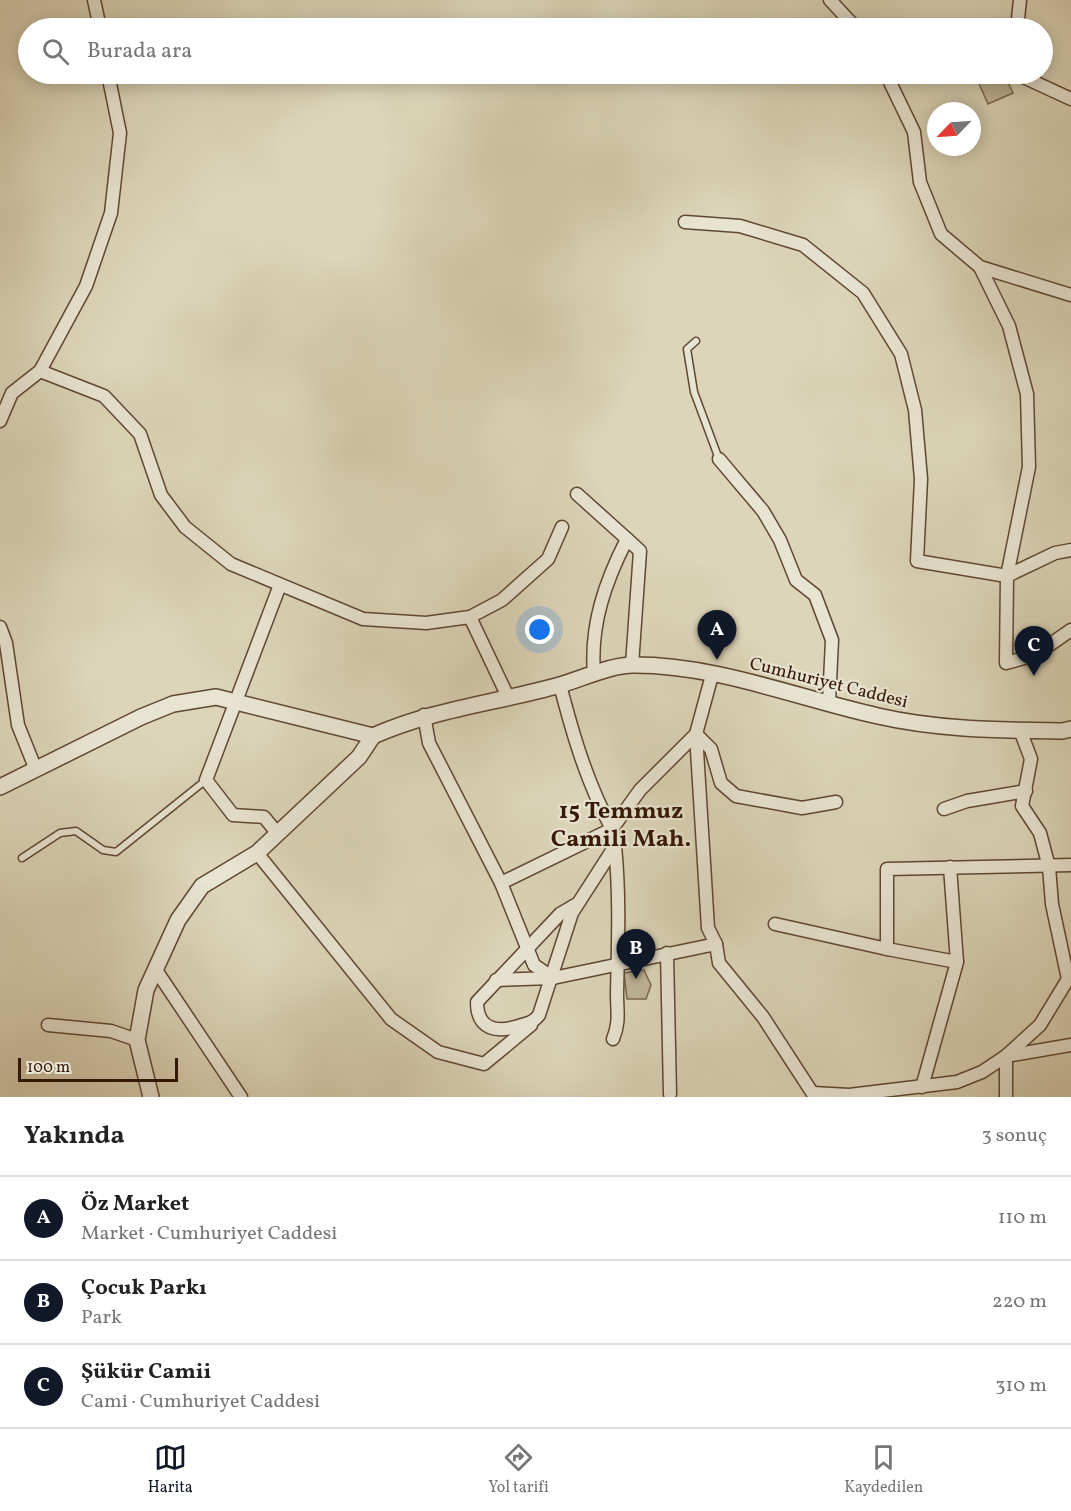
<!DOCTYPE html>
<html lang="tr">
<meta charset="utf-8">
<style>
:root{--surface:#fff;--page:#f2f2f2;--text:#222;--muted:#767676;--line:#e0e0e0;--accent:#111827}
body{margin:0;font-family:Vollkorn,serif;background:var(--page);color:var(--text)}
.compass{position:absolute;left:927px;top:102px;width:54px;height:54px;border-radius:50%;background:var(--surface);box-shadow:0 3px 15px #0003;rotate:245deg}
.scale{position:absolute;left:18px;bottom:15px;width:160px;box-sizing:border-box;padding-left:6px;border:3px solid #351805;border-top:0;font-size:16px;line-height:21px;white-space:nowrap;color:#351805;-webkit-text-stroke:4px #e8e4d2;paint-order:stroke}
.you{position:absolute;left:540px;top:630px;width:21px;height:21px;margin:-15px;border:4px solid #fff;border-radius:50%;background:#1a73e8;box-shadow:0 0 0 9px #1a73e833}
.badge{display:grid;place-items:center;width:39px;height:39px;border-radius:50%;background:var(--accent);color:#fff;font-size:20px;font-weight:700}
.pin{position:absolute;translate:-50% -50px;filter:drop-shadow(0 2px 3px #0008)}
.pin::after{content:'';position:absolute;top:32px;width:21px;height:18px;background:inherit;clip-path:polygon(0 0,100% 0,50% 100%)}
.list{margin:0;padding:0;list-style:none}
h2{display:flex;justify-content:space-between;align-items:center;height:78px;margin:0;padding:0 24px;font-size:26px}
h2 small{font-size:20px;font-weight:400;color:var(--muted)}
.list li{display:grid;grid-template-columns:39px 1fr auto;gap:18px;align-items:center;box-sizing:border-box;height:84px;padding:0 24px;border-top:2px solid var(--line)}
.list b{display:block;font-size:22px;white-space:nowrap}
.list p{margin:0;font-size:20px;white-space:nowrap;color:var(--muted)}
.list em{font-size:20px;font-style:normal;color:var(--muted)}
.icon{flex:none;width:33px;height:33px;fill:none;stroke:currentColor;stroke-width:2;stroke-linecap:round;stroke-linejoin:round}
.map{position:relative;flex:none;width:1071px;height:1097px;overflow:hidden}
.search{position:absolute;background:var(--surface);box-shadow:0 3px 15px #0003;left:18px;right:18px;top:18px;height:66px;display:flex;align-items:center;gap:15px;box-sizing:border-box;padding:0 21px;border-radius:33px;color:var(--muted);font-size:22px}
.sheet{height:330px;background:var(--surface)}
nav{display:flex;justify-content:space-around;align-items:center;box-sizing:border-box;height:84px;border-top:2px solid var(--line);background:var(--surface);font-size:16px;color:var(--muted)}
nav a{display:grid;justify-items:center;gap:3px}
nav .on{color:var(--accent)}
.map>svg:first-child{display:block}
.green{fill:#c0b59a;stroke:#7a6650;stroke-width:1.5}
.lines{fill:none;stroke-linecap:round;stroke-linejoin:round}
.service-casing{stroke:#5f4732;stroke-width:9}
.minor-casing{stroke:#5f4732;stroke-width:15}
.tertiary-casing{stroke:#5f4732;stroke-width:18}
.service{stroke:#e8e4d2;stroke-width:6}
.minor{stroke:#e8e4d2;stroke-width:12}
.tertiary{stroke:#e8e4d2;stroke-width:15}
.labels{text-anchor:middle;stroke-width:4.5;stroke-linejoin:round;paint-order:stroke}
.street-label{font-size:18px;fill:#351805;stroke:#e8e4d2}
.district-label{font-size:24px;font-weight:bold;fill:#351805;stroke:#e8e4d2}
</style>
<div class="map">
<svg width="1071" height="1097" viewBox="0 0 1071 1097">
<rect width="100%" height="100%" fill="#dcd5b9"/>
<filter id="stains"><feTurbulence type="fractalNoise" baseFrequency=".00333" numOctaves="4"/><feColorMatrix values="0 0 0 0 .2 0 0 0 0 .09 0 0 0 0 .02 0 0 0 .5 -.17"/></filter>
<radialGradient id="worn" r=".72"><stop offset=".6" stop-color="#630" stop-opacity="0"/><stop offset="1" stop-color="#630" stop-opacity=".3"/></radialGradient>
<g class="green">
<path d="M988 74H1004L1013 93 988 104 977 79Z"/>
<path d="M644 970 651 985 646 999H627L624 973Z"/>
</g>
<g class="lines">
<g class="service-casing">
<g id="service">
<path d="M696 341 687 349 694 392 719 459"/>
<path d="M22 858 60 833 76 831 103 850 116 852 206 780"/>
</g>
</g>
<g class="minor-casing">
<g id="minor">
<path d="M94 0 100 28"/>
<path d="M830 0 856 28"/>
<path d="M1017 28 1020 0"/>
<path d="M886 74 914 132 920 182 941 234 980 267 1071 295"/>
<path d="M1017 74 1071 99"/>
<path d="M685 222 740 226 803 245 863 293 901 354 915 410 921 479 917 561 1007 576 1029 467 1027 394 1009 326 980 267"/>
<path d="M40 371 104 396 140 434 161 495 185 527 231 564 363 619 426 623 470 617 502 600 548 559 562 527"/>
<path d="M0 421 12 393 40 371 86 286 111 213 120 133 108 74"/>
<path d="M719 459 763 511 780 540 796 580 815 595 832 640 829 702"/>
<path d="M577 494 627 539C605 582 590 625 594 674"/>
<path d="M627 539 640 551 632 665"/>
<path d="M1071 550 1055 553 1007 576 1006 663 1035 655 1071 630"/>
<path d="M470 617 508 697"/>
<path d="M0 627 6 643 18 725 36 770"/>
<path d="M424 715 429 743 501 883 534 965 553 978"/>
<path d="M944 809 967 801 1026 791"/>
<path d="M278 834 264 817 233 815 206 780 280 585"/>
<path d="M257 853 391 1019 438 1052 484 1064 531 1025"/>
<path d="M501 883 612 829C587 783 573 735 560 685"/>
<path d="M577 904 560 914 477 1002C477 1030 497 1033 519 1026 528 1023 533 1023 539 1015L572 913 615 846 612 829 640 790 696 734 712 675"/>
<path d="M775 924 887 949V869L1071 865"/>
<path d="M887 949 957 962"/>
<path d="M667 953 670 1094"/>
<path d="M156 970 241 1097"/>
<path d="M496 980 553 978 716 944"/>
<path d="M48 1025 111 1031 137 1040"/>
<path d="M613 1039C620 1022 617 1011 617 994 618 944 620 895 615 846"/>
<path d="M922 1087 957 962 950 867"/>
<path d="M813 1093 849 1095 957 1082 982 1072 1006 1056 1071 1045"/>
<path d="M815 1097 763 1017 719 963 716 944 708 928 696 734 711 749 721 783 736 796 802 808 836 802"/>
<path d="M1006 1097V1056L1040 1025 1068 979 1052 904 1049 867 1040 833 1022 806 1031 759 1020 730"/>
</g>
</g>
<g class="tertiary-casing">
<g id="tertiary">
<path d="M373 736C434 709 496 703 560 685 584 678 610 665 634 665 718 665 797 698 878 716 939 730 1000 730 1062 731L1071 729"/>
<path d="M0 787 141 717 173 704 216 697 373 736"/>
<path d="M151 1097 137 1040 146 990 178 920 202 886 257 853 359 757 373 736"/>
</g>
</g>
<use href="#service" class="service"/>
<use href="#minor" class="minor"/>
<use href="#tertiary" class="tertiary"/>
</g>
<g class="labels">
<g class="street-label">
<text transform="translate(829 682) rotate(14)" y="6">Cumhuriyet Caddesi</text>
</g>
<g class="district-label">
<text x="621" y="818">15 Temmuz<tspan x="621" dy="28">Camili Mah.</tspan></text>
</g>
</g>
<rect width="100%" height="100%" filter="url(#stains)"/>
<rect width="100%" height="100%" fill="url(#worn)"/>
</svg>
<svg class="compass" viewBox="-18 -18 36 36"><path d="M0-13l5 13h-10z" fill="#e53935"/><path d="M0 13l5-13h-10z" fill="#767676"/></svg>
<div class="scale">100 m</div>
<div class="you"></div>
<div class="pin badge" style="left:717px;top:660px">A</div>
<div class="pin badge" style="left:636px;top:979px">B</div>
<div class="pin badge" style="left:1034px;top:676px">C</div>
<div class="search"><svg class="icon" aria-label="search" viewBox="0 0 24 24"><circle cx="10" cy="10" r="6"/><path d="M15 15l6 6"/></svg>Burada ara</div>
</div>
<section class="sheet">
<h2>Yakında<small>3 sonuç</small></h2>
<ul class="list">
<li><span class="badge">A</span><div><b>Öz Market</b><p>Market · Cumhuriyet Caddesi</p></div><em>110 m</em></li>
<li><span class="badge">B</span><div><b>Çocuk Parkı</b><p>Park</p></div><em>220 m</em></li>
<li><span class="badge">C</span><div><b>Şükür Camii</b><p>Cami · Cumhuriyet Caddesi</p></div><em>310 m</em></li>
</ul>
</section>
<nav>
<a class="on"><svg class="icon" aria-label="map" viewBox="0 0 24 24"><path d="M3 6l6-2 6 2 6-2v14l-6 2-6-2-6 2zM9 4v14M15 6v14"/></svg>Harita</a>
<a><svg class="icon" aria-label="directions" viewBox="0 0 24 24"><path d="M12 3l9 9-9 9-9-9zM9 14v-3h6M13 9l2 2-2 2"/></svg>Yol tarifi</a>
<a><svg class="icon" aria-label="saved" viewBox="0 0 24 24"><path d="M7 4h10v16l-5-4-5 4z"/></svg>Kaydedilen</a>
</nav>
